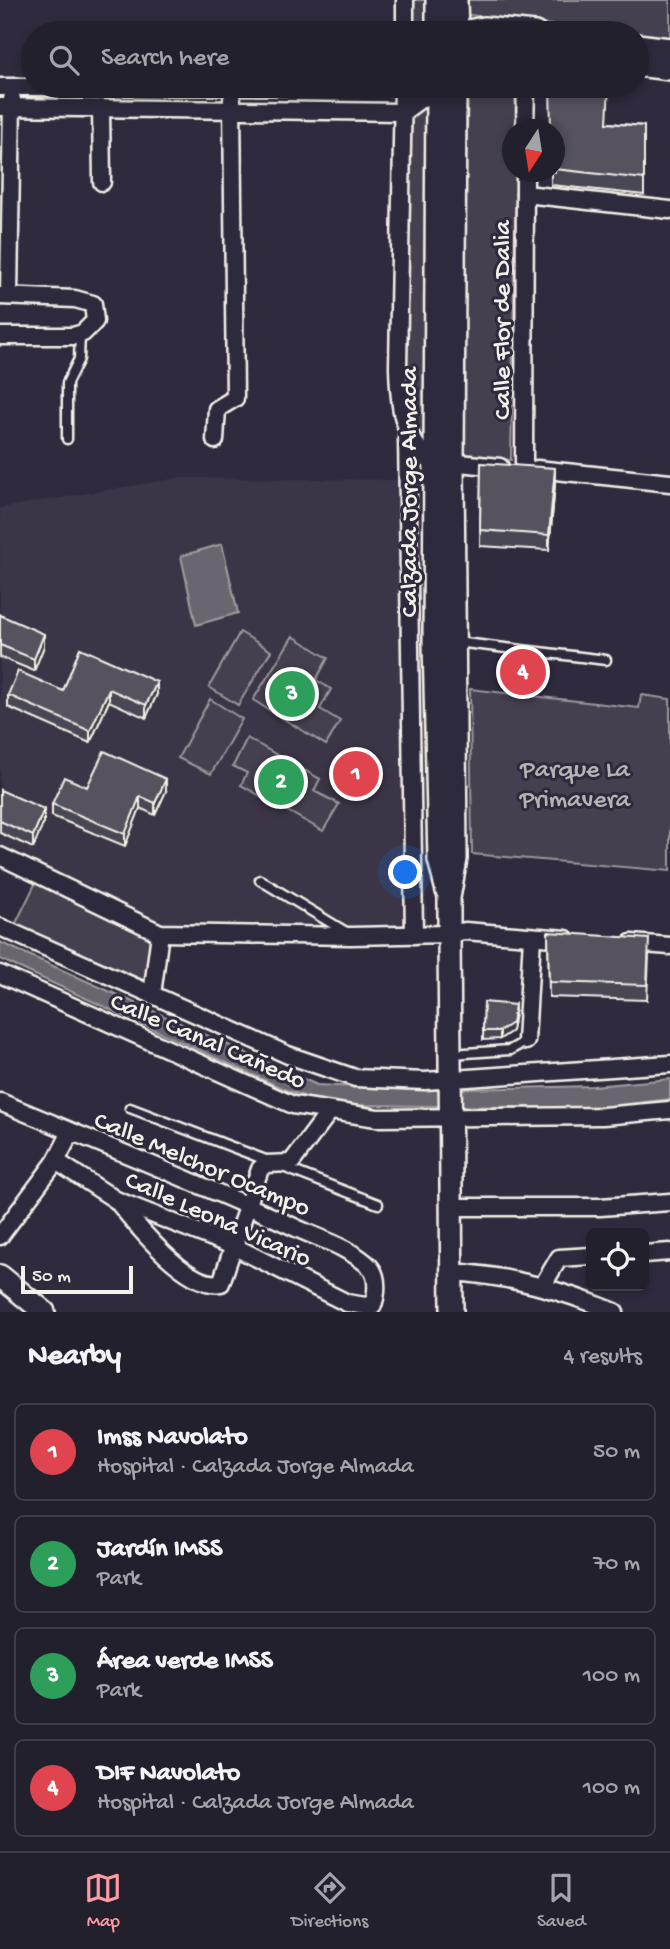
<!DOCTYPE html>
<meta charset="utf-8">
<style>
:root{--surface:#23202e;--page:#2b2836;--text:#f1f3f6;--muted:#a3a3aa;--line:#403e4a;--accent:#ff9aa2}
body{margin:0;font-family:"Gochi Hand",sans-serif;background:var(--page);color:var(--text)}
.controls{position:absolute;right:21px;bottom:21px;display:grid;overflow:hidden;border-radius:10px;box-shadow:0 4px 10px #0003}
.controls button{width:63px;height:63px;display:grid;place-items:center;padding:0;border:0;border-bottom:2px solid var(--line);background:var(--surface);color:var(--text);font:35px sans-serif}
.compass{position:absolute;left:502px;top:119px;width:63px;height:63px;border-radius:50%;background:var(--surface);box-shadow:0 4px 10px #0003;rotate:192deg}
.scale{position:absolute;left:21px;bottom:18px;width:112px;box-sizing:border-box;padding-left:7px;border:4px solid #f4f1e8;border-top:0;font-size:19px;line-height:24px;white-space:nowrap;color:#f4f1e8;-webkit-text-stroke:5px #2f2a3d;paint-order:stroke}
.you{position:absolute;left:406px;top:873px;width:24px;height:24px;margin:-18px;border:5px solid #fff;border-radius:50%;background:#1a73e8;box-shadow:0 0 0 10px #1a73e833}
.badge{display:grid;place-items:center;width:46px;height:46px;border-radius:50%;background:var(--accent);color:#fff;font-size:23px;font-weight:700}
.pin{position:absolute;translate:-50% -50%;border:4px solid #fff;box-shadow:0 2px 7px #0006}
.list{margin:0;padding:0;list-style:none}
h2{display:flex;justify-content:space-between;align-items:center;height:91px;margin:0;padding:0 28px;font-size:30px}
h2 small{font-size:23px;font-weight:400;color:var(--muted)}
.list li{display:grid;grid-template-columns:46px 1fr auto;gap:21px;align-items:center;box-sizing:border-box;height:98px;margin:0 14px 14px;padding:0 14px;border:2px solid var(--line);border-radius:10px}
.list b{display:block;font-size:26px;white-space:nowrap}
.list p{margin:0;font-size:23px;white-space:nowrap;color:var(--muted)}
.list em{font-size:23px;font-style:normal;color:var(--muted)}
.icon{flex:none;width:38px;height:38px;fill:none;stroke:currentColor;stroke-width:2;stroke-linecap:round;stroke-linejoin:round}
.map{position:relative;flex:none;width:670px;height:1312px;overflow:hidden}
.search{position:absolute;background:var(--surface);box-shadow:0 4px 10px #0003;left:21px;right:21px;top:21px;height:77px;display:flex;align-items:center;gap:18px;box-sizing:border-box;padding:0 24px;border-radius:38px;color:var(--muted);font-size:26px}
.sheet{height:539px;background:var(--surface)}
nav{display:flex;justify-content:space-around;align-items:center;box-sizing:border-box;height:98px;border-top:2px solid var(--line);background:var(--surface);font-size:19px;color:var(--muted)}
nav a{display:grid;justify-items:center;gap:4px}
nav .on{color:var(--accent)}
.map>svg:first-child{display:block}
.built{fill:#3b3647}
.green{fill:#454050;stroke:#9c989c;stroke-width:2}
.water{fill:#6a6670;stroke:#a19ea0;stroke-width:2}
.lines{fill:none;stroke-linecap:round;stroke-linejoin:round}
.service-casing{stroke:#f4f1e8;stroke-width:13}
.minor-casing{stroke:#f4f1e8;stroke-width:21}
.tertiary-casing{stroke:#f4f1e8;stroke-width:26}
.service{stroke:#2f2a3d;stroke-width:8}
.minor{stroke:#2f2a3d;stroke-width:16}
.tertiary{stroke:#2f2a3d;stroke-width:21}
.wall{fill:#4a4752;stroke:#f4f1e8;stroke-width:2}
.shaded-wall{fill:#3c3942;stroke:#f4f1e8;stroke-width:2}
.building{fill:#56525f;stroke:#f4f1e8;stroke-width:2}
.labels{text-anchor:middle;stroke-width:6;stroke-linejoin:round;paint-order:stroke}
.street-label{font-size:26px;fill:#f4f1e8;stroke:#2f2a3d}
.park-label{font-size:26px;fill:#b7b3b3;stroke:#2f2a3d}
</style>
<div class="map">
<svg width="670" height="1312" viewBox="0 0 670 1312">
<rect width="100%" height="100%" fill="#2f2a3d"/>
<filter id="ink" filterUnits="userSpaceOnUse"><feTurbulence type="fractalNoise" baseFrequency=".0143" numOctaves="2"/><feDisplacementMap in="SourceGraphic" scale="14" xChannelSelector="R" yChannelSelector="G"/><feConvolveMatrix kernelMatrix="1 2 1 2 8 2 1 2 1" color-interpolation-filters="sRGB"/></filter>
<g filter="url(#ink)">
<path class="built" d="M178 478 401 480 402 576H423L427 925H152L0 849V508Z"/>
<g class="green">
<path d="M411 0H426L425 33H410Z"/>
<path d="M462 0H670V39L461 14Z"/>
<path d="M468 86H515L516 129 512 130V172H516L511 460 459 453Z"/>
<path d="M423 102 429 110 425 444 414 433 407 402 408 130 411 111Z"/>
<path d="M240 632 271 651 238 705 209 687Z"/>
<path d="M293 636 328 658 316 680 331 689 320 709 340 721 326 745 253 700Z"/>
<path d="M470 689 639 708 641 695 670 699V871L472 854Z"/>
<path d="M210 699 242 719 211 774 178 758Z"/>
<path d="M247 738 320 779 314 791 339 804 323 831 241 785 247 773 233 766Z"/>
<path d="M36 882 148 935 151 940 148 982 15 925Z"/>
</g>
<g class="water">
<path d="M222 544 238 613 196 625 181 556Z"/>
<path d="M0 942 317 1085 425 1090 593 1086 670 1079V1099L596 1108 354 1105 318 1101 286 1090 0 959Z"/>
</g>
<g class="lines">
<g class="service-casing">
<g id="service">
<path d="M67 439V383L79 359 80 334"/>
<path d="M456 642 606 660"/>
<path d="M260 880 346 932"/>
<path d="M451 1054 510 1050 526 1041"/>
<path d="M130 1108 271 1162"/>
<path d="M283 1167 378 1204"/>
</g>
</g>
<g class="minor-casing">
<g id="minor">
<path d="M405 33V0"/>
<path d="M403 86 398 367C399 404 401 432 428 460L500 467"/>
<path d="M0 87 404 86"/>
<path d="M0 107 403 112 437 87"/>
<path d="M101 108 102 182"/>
<path d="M525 130 526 86"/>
<path d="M525 194 670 210"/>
<path d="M0 296 75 299 93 304 95 321 83 333 73 336H0"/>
<path d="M9 296 12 99"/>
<path d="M407 436 414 935"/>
<path d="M215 440 217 409 235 398 232 99"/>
<path d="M524 468 525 172"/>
<path d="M537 469 670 483"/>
<path d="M0 856 160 933 351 936 449 934 465 931 566 939"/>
<path d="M0 927 288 1055 355 1078 425 1081 670 1064"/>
<path d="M631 943 670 946"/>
<path d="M0 974 293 1105 377 1118 603 1116 670 1110"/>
<path d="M152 995 160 933"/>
<path d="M526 1041 532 937"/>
<path d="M0 1102C98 1143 198 1182 294 1227 317 1238 352 1248 370 1267 379 1277 377 1296 372 1307L347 1303 233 1246 116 1200 56 1161"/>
<path d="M118 1202C136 1225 188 1290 221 1283L260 1169 266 1164 291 1163 330 1111"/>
<path d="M450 1207H600L670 1202"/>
<path d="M0 1236 56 1161 71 1132"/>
<path d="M644 1254 670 1252"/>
<path d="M452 1272C511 1276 561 1290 615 1312"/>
<path d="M543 1285 559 1258 591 1256"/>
</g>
</g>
<g class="tertiary-casing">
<g id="tertiary">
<path d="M456 0 457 33"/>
<path d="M437 33V0"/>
<path d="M456 33 484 28 535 33"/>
<path d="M637 45 670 49"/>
<path d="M637 65 670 69"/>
<path d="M437 86 434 641 439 860 447 891"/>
<path d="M0 1276 44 1312"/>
<path d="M452 1312 449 934V898L456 859 453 464 455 86"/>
</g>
</g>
<use href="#service" class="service"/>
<use href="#minor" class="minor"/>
<use href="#tertiary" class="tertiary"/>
</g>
<g class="wall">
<path d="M608 123 644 126V195L551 185V172H555V130Z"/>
<path d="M481 463 555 484 549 550 480 546Z"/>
<path d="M0 615 44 646 34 671 0 657Z"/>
<path d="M80 648 157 694 146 718 109 701 90 743 8 707V695L63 691Z"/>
<path d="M87 787 166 791 155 815 140 808 125 846 52 816V804Z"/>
<path d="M0 790 44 821 33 848 0 833Z"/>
<path d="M548 932 649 955 647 1000 549 997Z"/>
<path d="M484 1002 515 1013 512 1031 500 1039 483 1040Z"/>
</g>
<g class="shaded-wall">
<path d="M555 468V484L549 550V535Z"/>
<path d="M44 634V646L34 671V659Z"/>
<path d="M157 682V694L146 718V705Z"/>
<path d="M109 689V701L90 743V731Z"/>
<path d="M166 779V791L155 815V803Z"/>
<path d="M140 796V808L125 846V834Z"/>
<path d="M44 809V821L33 848V836Z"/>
<path d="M515 1005V1013L512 1031 500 1039V1031Z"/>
</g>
<g class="building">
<path d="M550 86H609L607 123 644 126V179L555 169V130H551Z"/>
<path d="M481 463 555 468 549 535 480 530Z"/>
<path d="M0 615 44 634 34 659 0 645Z"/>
<path d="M80 648 157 682 146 705 109 689 90 731 8 695 18 671 63 691Z"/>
<path d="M104 751 166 779 155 803 140 796 125 834 52 804 64 777 87 787Z"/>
<path d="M0 790 44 809 33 836 0 821Z"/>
<path d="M548 932 649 939 647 985 549 982Z"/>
<path d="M484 1002 515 1005 512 1023 500 1031H483Z"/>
</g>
</g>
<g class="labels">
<g class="street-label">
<text transform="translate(500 320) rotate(-90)" y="9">Calle Flor de Dalia</text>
<text transform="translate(407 492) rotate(-90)" y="9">Calzada Jorge Almada</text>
<text transform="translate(209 1039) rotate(23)" y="9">Calle Canal Cañedo</text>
<text transform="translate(203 1162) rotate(23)" y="9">Calle Melchor Ocampo</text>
<text transform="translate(219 1217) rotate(24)" y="9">Calle Leona Vicario</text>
</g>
<g class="park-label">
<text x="575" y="776">Parque La<tspan x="575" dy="30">Primavera</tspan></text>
</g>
</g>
</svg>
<div class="controls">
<button><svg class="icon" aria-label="locate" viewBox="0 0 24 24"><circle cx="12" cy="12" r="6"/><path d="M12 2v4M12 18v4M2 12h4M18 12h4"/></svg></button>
</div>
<svg class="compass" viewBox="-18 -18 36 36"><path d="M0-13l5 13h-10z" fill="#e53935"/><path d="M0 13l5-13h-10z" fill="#a3a3aa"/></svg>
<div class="scale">50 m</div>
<div class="you"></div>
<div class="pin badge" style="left:356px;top:774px;background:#e0444e">1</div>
<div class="pin badge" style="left:281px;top:782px;background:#2e9e5b">2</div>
<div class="pin badge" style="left:292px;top:694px;background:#2e9e5b">3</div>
<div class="pin badge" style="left:523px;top:672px;background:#e0444e">4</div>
<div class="search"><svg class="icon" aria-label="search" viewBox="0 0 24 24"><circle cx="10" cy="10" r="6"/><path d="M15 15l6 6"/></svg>Search here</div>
</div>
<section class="sheet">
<h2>Nearby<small>4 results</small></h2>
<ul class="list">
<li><span class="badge" style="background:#e0444e">1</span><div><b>Imss Navolato</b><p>Hospital · Calzada Jorge Almada</p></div><em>50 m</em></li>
<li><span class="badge" style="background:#2e9e5b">2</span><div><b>Jardín IMSS</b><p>Park</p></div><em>70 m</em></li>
<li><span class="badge" style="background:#2e9e5b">3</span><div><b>Área verde IMSS</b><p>Park</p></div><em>100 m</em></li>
<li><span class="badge" style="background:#e0444e">4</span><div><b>DIF Navolato</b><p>Hospital · Calzada Jorge Almada</p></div><em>100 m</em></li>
</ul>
</section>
<nav>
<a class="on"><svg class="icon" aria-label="map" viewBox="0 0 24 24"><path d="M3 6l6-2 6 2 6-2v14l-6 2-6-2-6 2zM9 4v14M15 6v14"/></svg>Map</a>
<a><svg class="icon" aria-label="directions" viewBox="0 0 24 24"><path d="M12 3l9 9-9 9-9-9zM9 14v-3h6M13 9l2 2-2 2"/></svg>Directions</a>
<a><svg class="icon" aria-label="saved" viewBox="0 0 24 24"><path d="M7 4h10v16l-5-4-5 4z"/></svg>Saved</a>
</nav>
